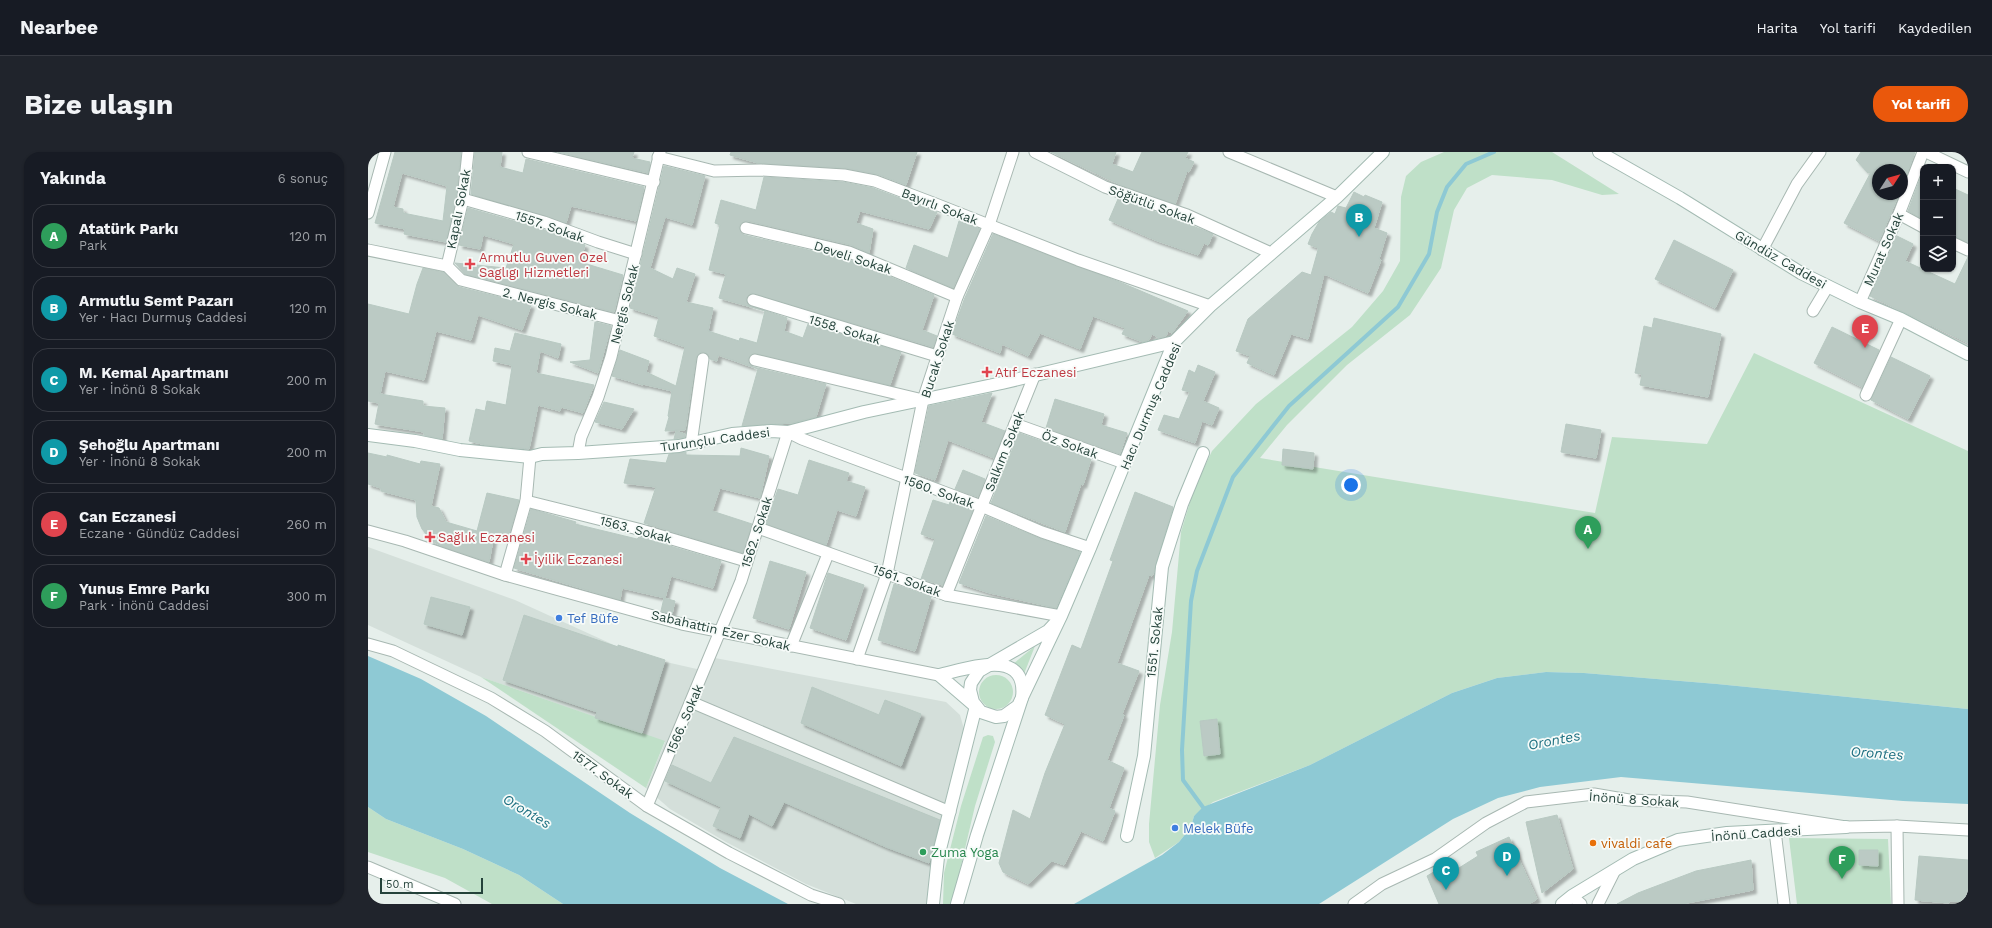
<!DOCTYPE html>
<html lang="tr">
<meta charset="utf-8">
<style>
:root{--surface:#171b24;--page:#20242c;--text:#f1f3f6;--muted:#9ea1a6;--line:#363941;--accent:#ea580c}
body{margin:0;font-family:"Work Sans",sans-serif;background:var(--page);color:var(--text)}
.controls{position:absolute;right:12px;top:12px;display:grid;overflow:hidden;border-radius:8px;box-shadow:0 1px 3px #0004}
.controls button{width:36px;height:36px;display:grid;place-items:center;padding:0;border:0;border-bottom:1px solid var(--line);background:var(--surface);color:var(--text);font:20px sans-serif}
.compass{position:absolute;left:1504px;top:12px;width:36px;height:36px;border-radius:50%;background:var(--surface);box-shadow:0 1px 3px #0004;rotate:54deg}
.scale{position:absolute;left:12px;bottom:10px;width:103px;box-sizing:border-box;padding-left:4px;border:2px solid #24423a;border-top:0;font-size:11px;line-height:14px;white-space:nowrap;color:#24423a;-webkit-text-stroke:3px #f7fbf9;paint-order:stroke}
.you{position:absolute;left:983px;top:333px;width:14px;height:14px;margin:-10px;border:3px solid #fff;border-radius:50%;background:#1a73e8;box-shadow:0 0 0 6px #1a73e833}
.badge{display:grid;place-items:center;width:26px;height:26px;border-radius:50%;background:var(--accent);color:#fff;font-size:13px;font-weight:700}
.pin{position:absolute;translate:-50% -33px;filter:drop-shadow(0 1px 2px #0008)}
.pin::after{content:'';position:absolute;top:21px;width:14px;height:12px;background:inherit;clip-path:polygon(0 0,100% 0,50% 100%)}
.list{margin:0;padding:0;list-style:none}
h2{display:flex;justify-content:space-between;align-items:center;height:52px;margin:0;padding:0 16px;font-size:17px}
h2 small{font-size:13px;font-weight:400;color:var(--muted)}
.list li{display:grid;grid-template-columns:26px 1fr auto;gap:12px;align-items:center;box-sizing:border-box;height:64px;margin:0 8px 8px;padding:0 8px;border:1px solid var(--line);border-radius:16px}
.list b{display:block;font-size:15px;white-space:nowrap}
.list p{margin:0;font-size:13px;white-space:nowrap;color:var(--muted)}
.list em{font-size:13px;font-style:normal;color:var(--muted)}
.icon{flex:none;width:22px;height:22px;fill:none;stroke:currentColor;stroke-width:2;stroke-linecap:round;stroke-linejoin:round}
.map{position:relative;flex:none;width:1600px;height:752px;overflow:hidden;border-radius:16px}
header{display:flex;align-items:center;gap:24px;box-sizing:border-box;height:56px;padding:0 20px;background:var(--surface);border-bottom:1px solid var(--line)}
header strong{font-size:19px}
nav{display:flex;gap:22px;margin-inline-start:auto;font-size:14px}
.intro{display:flex;align-items:center;justify-content:space-between;box-sizing:border-box;height:96px;padding:0 24px}
h1{margin:0;font-size:28px}
.button{padding:10px 18px;border-radius:16px;background:var(--accent);color:#fff;font-size:14px;font-weight:700}
main{display:flex;gap:24px;padding:0 24px}
aside{flex:1;background:var(--surface);border-radius:16px;box-shadow:0 1px 3px #0004}
.map>svg:first-child{display:block}
.built{fill:#d4dfda}
.green{fill:#bfe0c8}
.water{fill:#8ec9d4}
.lines{fill:none;stroke-linecap:round;stroke-linejoin:round}
.stream{stroke:#8ec9d4;stroke-width:4}
.building{fill:#bbcac4;stroke:#b8c9c2;fill-rule:evenodd;filter:url(#shadow)}
.street-casing{stroke:#a8b8b2;stroke-width:13}
.secondary-casing{stroke:#a4bbb3;stroke-width:14}
.street{stroke:#fff;stroke-width:11}
.secondary{stroke:#fff;stroke-width:12}
.health-dot{fill:#e0444e;stroke:#f7fbf9;stroke-width:1.5}
.shop-dot{fill:#3f7fe0;stroke:#f7fbf9;stroke-width:1.5}
.food-dot{fill:#e8710a;stroke:#f7fbf9;stroke-width:1.5}
.leisure-dot{fill:#2e9e5b;stroke:#f7fbf9;stroke-width:1.5}
.labels{text-anchor:middle;stroke-width:3.5;stroke-linejoin:round;paint-order:stroke}
.street-label{font-size:13px;fill:#24423a;stroke:#f7fbf9}
.health-label{font-size:13px;fill:#be3a42;stroke:#f7fbf9;text-anchor:start}
.shop-label{font-size:13px;fill:#366cbe;stroke:#f7fbf9;text-anchor:start}
.food-label{font-size:13px;fill:#c56008;stroke:#f7fbf9;text-anchor:start}
.leisure-label{font-size:13px;fill:#27864d;stroke:#f7fbf9;text-anchor:start}
.water-label{font-size:14px;font-style:italic;fill:#1c6f80;stroke:#f7fbf9}
</style>
<header>
<strong>Nearbee</strong>
<nav><a>Harita</a><a>Yol tarifi</a><a>Kaydedilen</a></nav>
</header>
<div class="intro"><h1>Bize ulaşın</h1><a class="button">Yol tarifi</a></div>
<main>
<aside>
<h2>Yakında<small>6 sonuç</small></h2>
<ul class="list">
<li><span class="badge" style="background:#2e9e5b">A</span><div><b>Atatürk Parkı</b><p>Park</p></div><em>120 m</em></li>
<li><span class="badge" style="background:#0f9aa8">B</span><div><b>Armutlu Semt Pazarı</b><p>Yer · Hacı Durmuş Caddesi</p></div><em>120 m</em></li>
<li><span class="badge" style="background:#0f9aa8">C</span><div><b>M. Kemal Apartmanı</b><p>Yer · İnönü 8 Sokak</p></div><em>200 m</em></li>
<li><span class="badge" style="background:#0f9aa8">D</span><div><b>Şehoğlu Apartmanı</b><p>Yer · İnönü 8 Sokak</p></div><em>200 m</em></li>
<li><span class="badge" style="background:#e0444e">E</span><div><b>Can Eczanesi</b><p>Eczane · Gündüz Caddesi</p></div><em>260 m</em></li>
<li><span class="badge" style="background:#2e9e5b">F</span><div><b>Yunus Emre Parkı</b><p>Park · İnönü Caddesi</p></div><em>300 m</em></li>
</ul>
</aside>
<div class="map">
<svg width="1600" height="752" viewBox="0 0 1600 752">
<defs>
<filter id="shadow"><feDropShadow dx="3.5" dy="3.5" stdDeviation="1" flood-color="#0004"/></filter>
</defs>
<rect width="100%" height="100%" fill="#e6efeb"/>
<path class="built" d="M0 395 147 448 246 493 298 510 342 520 347 506 578 550 592 563 598 584 559 752H488L438 732 358 690 302 657 278 636 297 590 113 525 0 473Z"/>
<g class="green">
<path d="M1076 0H1184L1251 42 1234 43 1184 28 1124 23 1099 36 1086 58 1073 116 1042 163 979 213 919 273 892 306 1227 361 1244 285 1339 292 1386 201 1600 299V557L1349 532 1216 521 1178 520 1129 526 1084 541 942 613 845 650 826 664 823 675 811 690 787 706 781 690V672L792 553 804 480 813 380 826 337 844 299 888 252 984 175 1015 139 1032 109 1033 45 1038 24 1053 10Z"/>
<path d="M667 494 656 522 645 512Z"/>
<circle cx="628" cy="540" r="17"/>
<path d="M113 525 297 589 278 636Z"/>
<path d="M620 583 625 584 627 590 607 654 584 752H575L576 721 593 654 615 585Z"/>
<path d="M0 655 18 667 95 697 151 723 195 752H124L77 726 0 700Z"/>
<path d="M1421 686 1520 687 1523 752H1429Z"/>
</g>
<g class="water">
<path d="M0 504 53 527 118 564 262 661 352 716 420 752H195L151 723 95 697 18 667 0 655Z"/>
<path d="M1178 520 1216 521 1349 532 1600 557V652L1535 649 1253 625 1172 635 1130 646 1085 667 951 752H706L794 703 811 690 823 675 826 664 835 655 942 613 1084 541 1129 526Z"/>
</g>
<g class="lines">
<path class="stream" d="M837 658 815 628 814 598 823 449 829 419 865 325 921 254 1030 155 1061 102 1069 60 1079 35 1098 12 1126 0"/>
</g>
<g class="building">
<path d="M27 0H93L88 46 78 90 36 82 37 77 7 71ZM34 21 79 34 75 69 35 61V57L25 55Z"/>
<path d="M107 0H134L132 15 155 21 158 7 276 35 268 69 203 54 198 71 103 42Z"/>
<path d="M190 0H266L264 6 282 10 280 21Z"/>
<path d="M363 0H549L538 33 509 22 477 16 390 11 362 3Z"/>
<path d="M683 0H748L744 12 765 20 774 0H820L817 6 826 10 821 20 819 19 807 52 755 34Z"/>
<path d="M1493 0H1547L1534 35V18H1510V42H1531L1511 89 1476 71 1503 20 1500 21 1488 8Z"/>
<path d="M296 14 337 24 324 73 297 65 282 116 305 127 309 116 327 122 318 150 345 156 340 179 371 189 372 186 389 191 397 159 351 146 358 122 341 118 352 73 347 71 353 48 388 58 396 25 475 30 505 36 569 60 561 77 492 59 488 71 505 77 501 101 483 93 380 69 373 71 371 75 373 81 376 83 479 107 566 143 554 178 569 184 565 195 383 141 378 146 380 153 419 166 416 179 435 186 440 172 533 200 522 233 385 201 380 207V210L385 215 458 232 448 265 424 271 374 274 390 217 350 203 349 209 342 207 339 201 333 200 328 206 317 278 297 279 301 265 300 264 304 239 275 232V233L244 224 252 198 281 209 278 220 308 234 317 195 286 184 291 165 262 156Z"/>
<path d="M1555 19V67L1540 59Z"/>
<path d="M1585 36 1600 43V90L1585 84Z"/>
<path d="M986 40 996 45 997 43 1014 50 1006 76 1019 81 1011 107 1013 108 1000 141 956 122 940 187 923 182 906 223 879 211 882 204 868 199 880 167 934 120 943 123 950 98V96L940 92 944 82 951 70 963 60 967 62 970 54 978 56Z"/>
<path d="M750 47 802 65 845 82 840 93 836 91 830 103 787 88 741 68Z"/>
<path d="M100 56 174 77 217 93 212 110 255 123 246 160 97 122 87 111 138 116 146 92 115 83 112 97 91 93Z"/>
<path d="M591 69 612 77 585 136 538 116 546 93 580 106Z"/>
<path d="M625 82 754 131 820 159 804 181 800 179 798 184 791 186 784 182 781 188 775 190 754 182 757 176 725 164 712 197 672 181 660 204 634 192 632 201 584 182 596 148Z"/>
<path d="M1529 84 1545 92 1537 109 1587 132 1600 105V191L1502 144Z"/>
<path d="M1306 88 1365 118 1347 156 1287 127Z"/>
<path d="M55 116 76 120 91 135 163 153 154 178 110 163 103 188 68 179 56 228 17 219 12 242 55 249V254L77 256 74 287 56 283V280L7 272 11 251 0 249V152L41 162 49 132Z"/>
<path d="M1286 166 1353 182 1340 245 1272 233 1274 222 1267 221 1276 174 1284 176Z"/>
<path d="M227 170 243 174 230 221 202 210 222 208Z"/>
<path d="M1464 175 1511 198 1494 235 1446 211Z"/>
<path d="M147 181 193 192 190 206 172 199 168 221 226 233 215 261 193 255 192 259 170 253 161 297 118 293 101 289 108 257 117 259 119 249 138 253 144 215 143 213 125 209 127 196 142 199Z"/>
<path d="M1523 205 1562 224 1540 267 1503 248Z"/>
<path d="M830 213 847 220 835 249 851 256 844 273 834 269 827 291 790 278 796 263 811 267 822 240 814 238 821 218 827 221Z"/>
<path d="M624 241 613 270 637 279 626 306 580 288 567 328 547 321 561 254Z"/>
<path d="M687 247 736 262 733 273 759 281 752 302 678 276Z"/>
<path d="M236 250 266 257 254 277 227 270Z"/>
<path d="M1198 272 1233 278 1228 306 1193 300Z"/>
<path d="M308 279 317 282V285L306 287Z"/>
<path d="M651 281 723 307 715 333 713 332 697 380 623 351Z"/>
<path d="M373 296 401 304 392 346 352 336 344 359 384 372 375 401 276 371 288 335 256 331 262 307 298 311 301 302 318 300V303L372 304Z"/>
<path d="M915 297 946 301 945 317 914 313Z"/>
<path d="M0 301 19 305V303L52 312 53 309 72 312 63 354 71 356 78 370 109 379 119 341 151 348 140 386 126 383 121 410 73 394 63 388 54 377 49 365 48 348 13 339V336L0 332Z"/>
<path d="M441 308 481 321 478 329 497 335 488 364 469 358 458 393 398 372 410 337 430 343Z"/>
<path d="M595 318 617 327 610 345 587 337Z"/>
<path d="M767 340 805 355 786 420 784 424 781 423 749 511 771 519 754 562 756 563 739 608 756 616 741 656 747 659 735 689 713 679 696 713 684 709 660 732 635 720 631 711 645 658 662 667 677 621 697 572 677 563 704 493 713 497 745 409 742 408Z"/>
<path d="M565 348 581 353 582 350 605 358 575 433 553 427 567 387 553 382Z"/>
<path d="M163 357 208 370 207 372 269 387 271 385 353 409 345 436 303 424 297 446 254 436 252 448 146 416Z"/>
<path d="M618 364 671 386 712 400 688 456 622 441 591 431Z"/>
<path d="M402 409 438 420 421 477 385 466Z"/>
<path d="M460 421 496 433 478 488 442 476Z"/>
<path d="M526 432 563 445 547 499 510 488Z"/>
<path d="M63 445 102 455 94 483 56 472Z"/>
<path d="M296 446 307 449 304 462 293 459Z"/>
<path d="M156 463 250 495V493L297 508 274 581 227 566 229 560 135 528Z"/>
<path d="M444 535 511 563 517 548 553 562 533 614 433 571Z"/>
<path d="M849 567 852 602 836 604 832 569Z"/>
<path d="M366 585 572 668 561 711 518 695 416 650 404 674 381 662 372 686 345 674 353 655 297 629 304 613 343 631Z"/>
<path d="M1189 663 1205 717 1174 741 1158 670Z"/>
<path d="M1141 685 1169 747 1161 752H1071L1059 724 1079 712 1083 721 1110 704 1108 700Z"/>
<path d="M1491 698H1510V714L1491 713Z"/>
<path d="M1551 704 1600 708V750L1581 749V751L1547 748Z"/>
<path d="M1383 708 1385 738 1314 752H1249L1270 741 1328 719Z"/>
</g>
<g class="lines">
<g class="street-casing">
<g id="street">
<path d="M160 0 286 30"/>
<path d="M667 0 737 35 819 63 903 101"/>
<path d="M861 0 969 45"/>
<path d="M1558 0 1600 20"/>
<path d="M290 5 346 19 393 18 476 23 507 29 565 51 710 108 842 154"/>
<path d="M95 47 176 70 230 90 268 102"/>
<path d="M0 61 17 0"/>
<path d="M1531 62 1555 75"/>
<path d="M378 76 481 100 589 145"/>
<path d="M1585 91 1600 98"/>
<path d="M0 98 79 114 93 128 252 169"/>
<path d="M1394 98 1429 32 1452 0"/>
<path d="M79 114 95 47 100 0"/>
<path d="M385 148 569 204"/>
<path d="M1492 150 1531 62 1555 0"/>
<path d="M1445 159 1460 134"/>
<path d="M387 208 555 248"/>
<path d="M1498 243 1533 167"/>
<path d="M647 272 756 311"/>
<path d="M323 292 335 207"/>
<path d="M210 301 213 285 230 245 243 205 292 0"/>
<path d="M158 349 270 377 378 409"/>
<path d="M390 376 578 443 693 464"/>
<path d="M0 379 37 389 137 423 314 472 571 523"/>
<path d="M137 423 158 349 162 305"/>
<path d="M578 443 667 222"/>
<path d="M0 492 25 499 123 546 177 579 279 654 361 701 443 743 471 752"/>
<path d="M423 494 460 402"/>
<path d="M489 507 519 422 555 248 589 145 621 73 645 0"/>
<path d="M323 550 582 660"/>
<path d="M279 654 373 429 420 280 434 287 613 354 674 380 722 396"/>
<path d="M1529 674 1530 752"/>
<path d="M1407 679 1416 752"/>
<path d="M0 715 87 752"/>
<path d="M1204 744 1213 752"/>
<path d="M986 752 1014 732 1067 707 1118 671 1158 650 1226 642 1261 648 1319 650 1478 675 1529 674 1600 678"/>
<path d="M1230 752 1246 720"/>
</g>
</g>
<g class="secondary-casing">
<g id="secondary">
<path d="M1231 0 1312 46 1433 121 1492 150 1533 167 1600 202"/>
<path d="M0 283 47 289 92 298 162 305 174 302 210 301 311 294 364 282 403 279 420 280 496 260 634 231 806 190"/>
<path d="M692 466 680 479 611 519 603 531 602 538 605 550 613 560 628 565 636 564 650 554 693 464 722 396 806 190 842 154 969 45 1015 0"/>
<path d="M759 684 776 604 794 415 814 352 835 301"/>
<path d="M565 752 570 705 608 554"/>
<path d="M589 752 609 683 654 546C660 494 599 517 571 523L607 554"/>
<path d="M1194 752 1204 744 1265 707 1310 688 1359 681 1478 675"/>
</g>
</g>
<use href="#street" class="street"/>
<use href="#secondary" class="secondary"/>
</g>
<g class="health-dot">
<path d="M100 106h4v4h4v4h-4v4h-4v-4h-4v-4h4z"/>
<path d="M617 214h4v4h4v4h-4v4h-4v-4h-4v-4h4z"/>
<path d="M60 379h4v4h4v4h-4v4h-4v-4h-4v-4h4z"/>
<path d="M156 401h4v4h4v4h-4v4h-4v-4h-4v-4h4z"/>
</g>
<g class="shop-dot">
<circle cx="191" cy="466" r="4"/>
<circle cx="807" cy="676" r="4"/>
</g>
<circle class="food-dot" cx="1225" cy="691" r="4"/>
<circle class="leisure-dot" cx="555" cy="700" r="4"/>
<g class="labels">
<g class="street-label">
<text transform="translate(784 52) rotate(20)" y="5">Söğütlü Sokak</text>
<text transform="translate(572 54) rotate(21)" y="5">Bayırlı Sokak</text>
<text transform="translate(90 57) rotate(-79)" y="5">Kapalı Sokak</text>
<text transform="translate(182 74) rotate(19)" y="5">1557. Sokak</text>
<text transform="translate(1515 97) rotate(-66)" y="5">Murat Sokak</text>
<text transform="translate(485 105) rotate(18)" y="5">Develi Sokak</text>
<text transform="translate(1413 107) rotate(30)" y="5">Gündüz Caddesi</text>
<text transform="translate(182 151) rotate(14)" y="5">2. Nergis Sokak</text>
<text transform="translate(256 152) rotate(-76)" y="5">Nergis Sokak</text>
<text transform="translate(477 177) rotate(17)" y="5">1558. Sokak</text>
<text transform="translate(569 207) rotate(-72)" y="5">Bucak Sokak</text>
<text transform="translate(782 254) rotate(-67)" y="5">Hacı Durmuş Caddesi</text>
<text transform="translate(347 287) rotate(-8)" y="5">Turunçlu Caddesi</text>
<text transform="translate(702 292) rotate(20)" y="5">Öz Sokak</text>
<text transform="translate(636 299) rotate(-68)" y="5">Salkım Sokak</text>
<text transform="translate(571 339) rotate(20)" y="5">1560. Sokak</text>
<text transform="translate(268 377) rotate(15)" y="5">1563. Sokak</text>
<text transform="translate(388 380) rotate(-72)" y="5">1562. Sokak</text>
<text transform="translate(539 428) rotate(20)" y="5">1561. Sokak</text>
<text transform="translate(353 478) rotate(13)" y="5">Sabahattin Ezer Sokak</text>
<text transform="translate(786 490) rotate(-84)" y="5">1551. Sokak</text>
<text transform="translate(316 567) rotate(-67)" y="5">1566. Sokak</text>
<text transform="translate(235 622) rotate(36)" y="5">1577. Sokak</text>
<text transform="translate(1266 647) rotate(4)" y="5">İnönü 8 Sokak</text>
<text transform="translate(1388 681) rotate(-4)" y="5">İnönü Caddesi</text>
</g>
<g class="health-label">
<text x="111" y="110">Armutlu Guven Ozel<tspan x="111" dy="15">Saglıgı Hizmetleri</tspan></text>
<text x="627" y="225">Atıf Eczanesi</text>
<text x="70" y="390">Sağlık Eczanesi</text>
<text x="166" y="412">İyilik Eczanesi</text>
</g>
<g class="shop-label">
<text x="199" y="471">Tef Büfe</text>
<text x="815" y="681">Melek Büfe</text>
</g>
<g class="food-label">
<text x="1233" y="696">vivaldi cafe</text>
</g>
<g class="leisure-label">
<text x="563" y="705">Zuma Yoga</text>
</g>
<g class="water-label">
<text transform="translate(1186 588) rotate(-11)" y="5">Orontes</text>
<text transform="translate(1509 601) rotate(4)" y="5">Orontes</text>
<text transform="translate(159 659) rotate(31)" y="5">Orontes</text>
</g>
</g>
</svg>
<div class="controls">
<button>+</button>
<button>−</button>
<button><svg class="icon" aria-label="layers" viewBox="0 0 24 24"><path d="M12 4l9 5-9 5-9-5zM3 14l9 5 9-5"/></svg></button>
</div>
<svg class="compass" viewBox="-18 -18 36 36"><path d="M0-13l5 13h-10z" fill="#e53935"/><path d="M0 13l5-13h-10z" fill="#9ea1a6"/></svg>
<div class="scale">50 m</div>
<div class="you"></div>
<div class="pin badge" style="left:1220px;top:397px;background:#2e9e5b">A</div>
<div class="pin badge" style="left:991px;top:85px;background:#0f9aa8">B</div>
<div class="pin badge" style="left:1078px;top:738px;background:#0f9aa8">C</div>
<div class="pin badge" style="left:1139px;top:724px;background:#0f9aa8">D</div>
<div class="pin badge" style="left:1497px;top:196px;background:#e0444e">E</div>
<div class="pin badge" style="left:1474px;top:727px;background:#2e9e5b">F</div>
</div>
</main>
